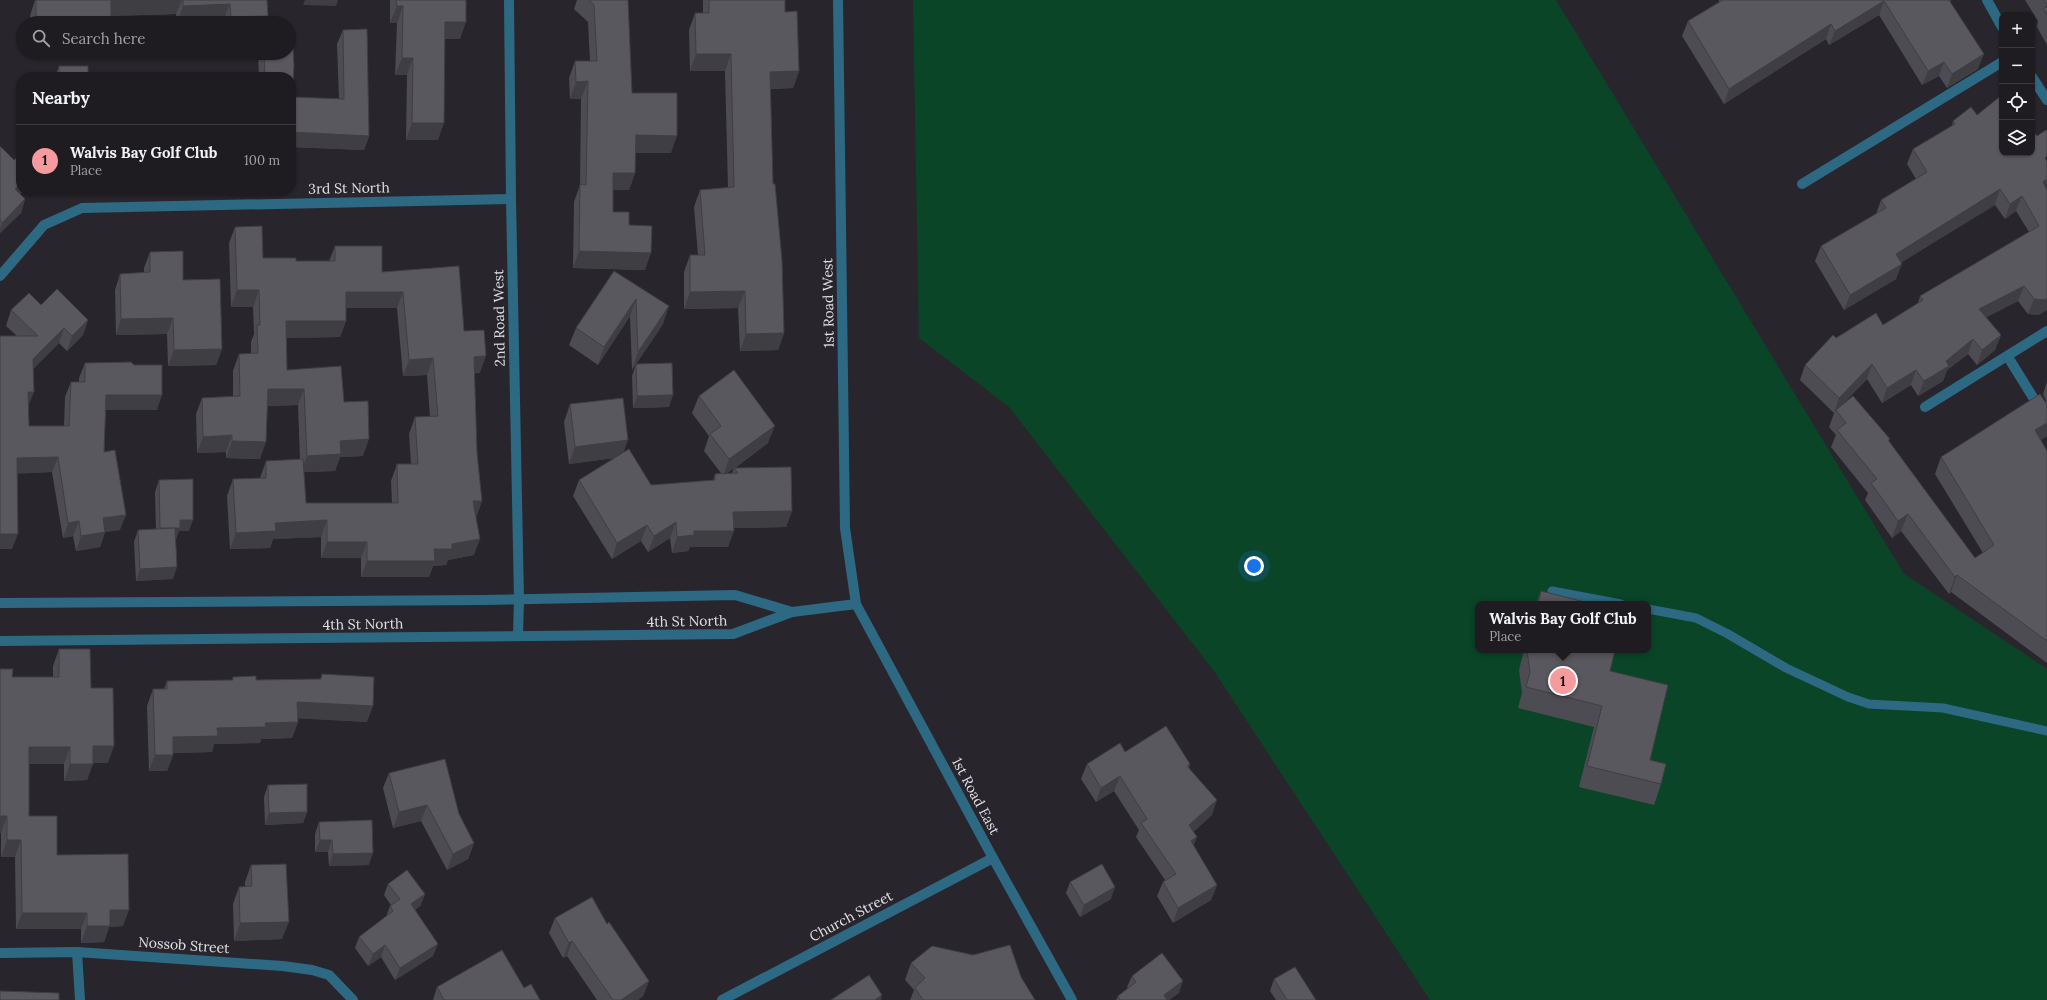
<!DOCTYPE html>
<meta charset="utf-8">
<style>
:root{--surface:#1e1c21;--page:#26252a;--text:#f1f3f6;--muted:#a1a1a5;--line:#3c3a3f;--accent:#f59b9d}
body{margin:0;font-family:Lora,serif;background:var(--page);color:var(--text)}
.controls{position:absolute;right:12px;top:12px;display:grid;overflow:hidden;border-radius:8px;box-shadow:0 1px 3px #0004}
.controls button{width:36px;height:36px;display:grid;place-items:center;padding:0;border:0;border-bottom:1px solid var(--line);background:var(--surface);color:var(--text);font:20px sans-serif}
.you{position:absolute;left:1254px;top:566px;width:14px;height:14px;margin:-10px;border:3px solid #fff;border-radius:50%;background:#1a73e8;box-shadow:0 0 0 6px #1a73e833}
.badge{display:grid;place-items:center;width:26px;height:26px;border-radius:50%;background:var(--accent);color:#111;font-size:13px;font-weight:700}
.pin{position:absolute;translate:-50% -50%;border:2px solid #fff;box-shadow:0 1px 4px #0006}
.popup{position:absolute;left:1475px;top:601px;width:176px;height:52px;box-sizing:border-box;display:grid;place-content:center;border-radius:8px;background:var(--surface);filter:drop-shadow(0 1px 3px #0005);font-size:13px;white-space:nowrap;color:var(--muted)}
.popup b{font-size:15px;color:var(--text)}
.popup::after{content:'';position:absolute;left:50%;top:100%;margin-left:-8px;border:8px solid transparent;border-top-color:var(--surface)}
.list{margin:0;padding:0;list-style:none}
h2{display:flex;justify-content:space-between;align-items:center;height:52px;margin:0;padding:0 16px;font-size:17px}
h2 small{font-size:13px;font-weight:400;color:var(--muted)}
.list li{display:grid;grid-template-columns:26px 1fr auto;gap:12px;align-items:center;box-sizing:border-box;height:72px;padding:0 16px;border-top:1px solid var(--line)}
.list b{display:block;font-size:15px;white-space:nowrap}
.list p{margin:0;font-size:13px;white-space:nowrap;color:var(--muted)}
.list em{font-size:13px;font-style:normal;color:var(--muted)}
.icon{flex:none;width:22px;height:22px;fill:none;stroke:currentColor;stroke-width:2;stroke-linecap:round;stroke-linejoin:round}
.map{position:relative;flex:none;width:2047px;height:1000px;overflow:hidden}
.search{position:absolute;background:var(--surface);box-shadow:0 1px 3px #0004;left:16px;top:16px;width:280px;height:44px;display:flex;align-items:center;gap:10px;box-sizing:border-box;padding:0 14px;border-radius:22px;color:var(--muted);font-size:15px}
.panel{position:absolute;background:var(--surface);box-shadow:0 1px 3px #0004;left:16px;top:72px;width:280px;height:124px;border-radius:16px}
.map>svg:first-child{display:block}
.green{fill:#0a4528;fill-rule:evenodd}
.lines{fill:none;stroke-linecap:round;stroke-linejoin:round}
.service{stroke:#2e6983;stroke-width:9}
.minor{stroke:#2e6983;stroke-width:10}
.wall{fill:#4d4c52;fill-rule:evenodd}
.shaded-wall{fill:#3f3e42}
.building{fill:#5a585f;stroke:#3f3e42}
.labels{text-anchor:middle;stroke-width:3;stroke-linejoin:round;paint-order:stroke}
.street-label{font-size:14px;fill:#e0dfe2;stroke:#28262c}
</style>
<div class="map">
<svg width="2047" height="1000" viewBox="0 0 2047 1000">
<rect width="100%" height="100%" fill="#28262c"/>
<path class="green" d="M913 0H1556L1904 574 2047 669V1000H1430L1214 671 1009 407 919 338ZM1478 604H1648V650H1478Z"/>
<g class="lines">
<g class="service">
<path d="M1552 591 1621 604"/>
<path d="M1648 609 1696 618 1728 634 1786 668 1848 697 1869 704 1943 708 2047 731"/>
</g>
<g class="minor">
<path d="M509 0 511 199 519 599 518 636"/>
<path d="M838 0 845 528 856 604 993 858 1072 1000"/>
<path d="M1987 0 2002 27"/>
<path d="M2032 77 2047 100"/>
<path d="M1802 184 2002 62"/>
<path d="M0 276 44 225 82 208 511 199"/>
<path d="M2008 357 2047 420"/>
<path d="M1925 407 2047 331"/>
<path d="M0 603 483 600 735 595 792 612"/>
<path d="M0 641 733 634 792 612 856 604"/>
<path d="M77 952 80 1000"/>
<path d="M0 953 77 952 283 966 312 970 329 975 353 1000"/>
<path d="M722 1000 993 858"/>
</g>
</g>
<g class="wall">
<path d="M35 0H267L266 23H224L223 22 177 23 176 14 111 16V23H30V16Z"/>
<path d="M390 0H466L460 39H445L438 140H406L407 75H395L397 23H390Z"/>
<path d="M577 0H628L632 93 671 153H635V173L629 190H613V212L629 225 645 270 573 268 574 202 580 185 581 99H570L569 78 575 61H590L588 22 574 9Z"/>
<path d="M703 0H785V12L799 71 793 88 770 89 773 184 784 333 778 350 740 351 738 308 684 309V272L690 255H698L694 207 700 190 728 188 725 71H690L689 30 695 13H703Z"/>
<path d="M1719 0H1951L1950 2 1978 69 1947 88 1939 76 1922 85 1879 15 1829 45 1826 39 1724 104 1682 36 1688 21 1719 2Z"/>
<path d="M2025 0H2047V45L2037 27 2038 21Z"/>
<path d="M289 27H292L294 66 292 97 339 99 337 44 343 30 367 29 369 136 364 150 291 147V77H259L258 53H289Z"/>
<path d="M59 66 88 77H55Z"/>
<path d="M1977 115 2037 136 2046 130 2039 315 2028 314 2018 301 1986 317 2001 335 1995 350 1977 365 1968 354 1947 370 1943 381 1918 396 1911 385 1882 403 1867 379 1843 404 1890 439 1889 441 1975 558 1983 553 1935 474 1941 457 2046 403V401L2043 394 2047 382V436L2041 440 2047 451V663L1951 592 1949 594 1901 531 1892 538 1865 500 1868 493 1831 447 1836 435 1829 427 1834 413 1800 380 1805 365 1836 338 1883 325 1918 303 1920 296 2029 232 2016 211 2005 219 1995 205 1901 262 1896 279 1844 310 1815 261 1821 246 1876 214 1881 200 1916 179 1907 164 1913 149 1952 126 1953 121Z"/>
<path d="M0 146 21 191H23L20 194 25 199 21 213 0 233Z"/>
<path d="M235 227 263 258 296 261H329L335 246 382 272 464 331 480 373H474L477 453 482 501 476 517 474 555 448 560 446 565 433 566 429 577H361V558H321V537L273 539 270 548 230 549 227 496 233 479 260 478 266 461 300 460 298 405 268 406 260 459 226 458V452L197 453 196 414 202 398 233 396V371L239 354H251V342L254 334 253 307H231L229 243ZM346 308H397L403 376 427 375 430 417H415L409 434 411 464H397L391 481 392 503H306L304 472 335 471 340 457 363 456 344 402 287 370 286 338 340 337 346 321Z"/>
<path d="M150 252 183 280 222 349 216 365 168 366 167 334 116 335 115 290 120 274 144 273V268Z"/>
<path d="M614 271 663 324 632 370 630 316 598 365 569 345 576 328Z"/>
<path d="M41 305 88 320 83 335 67 351 59 343 33 369 28 406 29 426H64L65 397 71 382H79V378L85 363 157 410H106L104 452 120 530 105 532 100 547 76 551 73 536 63 538 52 472 17 473 12 549H0V336H17L6 326 11 310Z"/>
<path d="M636 364 669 407 633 408 632 376Z"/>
<path d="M699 396 768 443 735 468 792 511 786 527 734 528 728 547H690L688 551 672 553 670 538 648 552 641 541 612 559 573 496 579 480 615 458 569 464 564 422 570 404 624 452 651 485 713 481 715 474 721 473 704 451 709 436 692 413ZM734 468 732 473H727Z"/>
<path d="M159 480 189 531H179L176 539 173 579 136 581 134 542 138 530 156 529 155 492Z"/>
<path d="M1541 591 1593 604H1536Z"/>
<path d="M59 649 91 688 108 763H93L87 780 64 781V764H29V816L57 855 123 926 109 927 104 942 81 943V929H16L15 857H1V833H0V669L12 677H53V666Z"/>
<path d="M1524 650H1615L1610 671 1661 784 1654 805 1579 787 1594 727 1518 708 1522 693 1519 670Z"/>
<path d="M322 674 367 722 298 718V722L292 738 261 739 260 743 214 744 212 752 173 753V755L167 771H149L147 706 153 689H164L167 681 232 680 233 677 256 680 320 679Z"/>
<path d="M1087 764H1190L1189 768 1212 815 1193 832V846L1217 885 1211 900 1173 923 1157 896 1163 882 1165 880 1136 837 1139 830 1114 791 1096 802 1081 779Z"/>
<path d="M389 773 459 814 474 843 468 859 447 870 421 821 393 828 383 788Z"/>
<path d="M268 785 307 812 303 823 265 825 264 797Z"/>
<path d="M319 822 369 865 329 866 328 852H315V834Z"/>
<path d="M251 865 282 939 234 941 233 904 239 887H245V882Z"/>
<path d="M1070 882 1111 899 1080 917 1066 893Z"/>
<path d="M388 884 425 894 420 906 415 910 433 956 395 980 381 957 368 966 355 948 359 937 386 917 390 906 391 905 384 895Z"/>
<path d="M555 918 649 981 643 996 638 1000H597L567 956 563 958 549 933Z"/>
<path d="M911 963 1021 977 1035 1000H910L914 990 905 980Z"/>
<path d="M1132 976 1179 993 1169 1000H1116L1118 996 1128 988 1127 987Z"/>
<path d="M1274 979 1316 1000H1276L1270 991Z"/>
<path d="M437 987 524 988 540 1000H433Z"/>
</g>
<g class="shaded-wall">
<path d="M110 0H182L176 14 104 16Z"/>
<path d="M305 0H338L336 6 303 5Z"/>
<path d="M1884 1 1879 15 1829 45 1835 31Z"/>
<path d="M230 4 223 22 177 23 183 6Z"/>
<path d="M397 6H403L397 23H390Z"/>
<path d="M268 16 266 23H229L231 17Z"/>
<path d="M445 22H466L460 39H439Z"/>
<path d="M1831 24 1826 39 1724 104 1729 89Z"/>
<path d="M696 54H731L725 71H690Z"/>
<path d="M1984 54 1978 69 1947 88 1952 74Z"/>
<path d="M402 58H413L407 75H395Z"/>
<path d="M1944 62 1939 76 1922 85 1928 71Z"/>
<path d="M799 71 793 88 764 89 770 72Z"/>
<path d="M588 81 581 99H570L576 82Z"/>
<path d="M412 123H444L438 140H406Z"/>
<path d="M291 132 369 136 364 150 291 147Z"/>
<path d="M636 135 677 136 671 153H629Z"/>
<path d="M613 173H635L629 190H607Z"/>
<path d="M2047 179V191L2043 182Z"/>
<path d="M21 184V191H23L10 203 15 189Z"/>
<path d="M2000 189 1995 205 1891 269 1896 254Z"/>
<path d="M2022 196 2016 211 2005 219 2010 204Z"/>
<path d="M25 199 21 213 0 233V229L2 223Z"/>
<path d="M579 251 651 253 645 270 573 268Z"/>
<path d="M1902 264 1896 279 1844 310 1850 295Z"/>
<path d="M2024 286 2018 301 1974 324 1979 309Z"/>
<path d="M237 290H259L253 307H231Z"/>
<path d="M745 291 738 308 684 309 690 292Z"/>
<path d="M346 292H403L397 308H340Z"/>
<path d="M2047 298V310L2039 315 2028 314 2034 299Z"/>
<path d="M636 299 630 316 598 365 604 347Z"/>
<path d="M669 306 663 324 632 370 638 352Z"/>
<path d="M173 318 167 334 116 335 121 319Z"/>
<path d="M88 320 83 335 67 351 72 336Z"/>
<path d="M286 321H346L340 337 280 338Z"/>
<path d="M64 328 59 343 28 374 33 359Z"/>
<path d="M784 333 778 350 740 351 746 334Z"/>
<path d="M2001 335 1995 350 1977 365 1982 350Z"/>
<path d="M1973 339 1968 354 1947 370 1943 381 1918 396 1924 381 1946 361Z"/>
<path d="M222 349 216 365 168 366 174 350Z"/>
<path d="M486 356 480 373 468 374 474 357Z"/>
<path d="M433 358 427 375 403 376 409 360Z"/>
<path d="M1872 364 1867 379 1836 411V410L1834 413 1839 398Z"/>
<path d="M1916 370 1911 385 1882 403 1887 388Z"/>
<path d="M268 389H304L298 405 262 406Z"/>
<path d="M28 392H34L28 407Z"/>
<path d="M106 395H162L157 410H101Z"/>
<path d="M673 395 669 407 633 408 637 396Z"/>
<path d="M2047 423V436L2029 447 2035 430Z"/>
<path d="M775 426 768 443 723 476 729 459Z"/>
<path d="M232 435 226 452 197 453 203 437Z"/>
<path d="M369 439 363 456 340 457 335 471 301 472 307 456 340 441Z"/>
<path d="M628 440 622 457 569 464 575 447Z"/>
<path d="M232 441 266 442 260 459 226 458Z"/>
<path d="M58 457 52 472 12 474 17 458Z"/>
<path d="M473 501H482L476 517Z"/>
<path d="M792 511 786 527 728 528 733 512Z"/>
<path d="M1908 514 1901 531 1892 538 1898 521Z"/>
<path d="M126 515 120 530 97 533 103 518Z"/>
<path d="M180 520H193L189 531H179L176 539 156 540 160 528Z"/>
<path d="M327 520 321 537 273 539 270 548 230 549 236 533 275 523Z"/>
<path d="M79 521 73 536 63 538 68 523Z"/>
<path d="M676 522 670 538 648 552 654 536Z"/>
<path d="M647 525 641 541 612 559 617 543Z"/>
<path d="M694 531H734L728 547H690L688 551 672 553 677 537Z"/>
<path d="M105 532 100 547 76 551 81 536Z"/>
<path d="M0 534H18L12 549H0Z"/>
<path d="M480 539 474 555 448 560 446 565 433 566 429 577H361L367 561 434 549 452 544Z"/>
<path d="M327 542H367L361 558H321Z"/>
<path d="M177 567 173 579 136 581 140 569Z"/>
<path d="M1957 575 1951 592 1949 594 1955 577Z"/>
<path d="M297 702 373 706 367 722 291 718Z"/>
<path d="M298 722 292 738 261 739 260 743 214 744 212 752 167 753 173 737 217 728 265 723Z"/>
<path d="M93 746H114L108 763H87Z"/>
<path d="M29 747H70L64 764H23Z"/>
<path d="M155 755H173L167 771H149Z"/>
<path d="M70 764H93L87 780 64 781Z"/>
<path d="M1120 776 1114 791 1096 802 1101 788Z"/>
<path d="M1217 800 1212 815 1183 840 1189 825Z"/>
<path d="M427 805 421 821 393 828 399 812Z"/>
<path d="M307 812 303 823 265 825 269 813Z"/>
<path d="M0 816H7L1 833H0Z"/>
<path d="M1197 837 1191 852V841Z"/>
<path d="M7 840H21L15 857H1Z"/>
<path d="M320 840H332L328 852H315Z"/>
<path d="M474 843 468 859 447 870 453 854Z"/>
<path d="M373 853 369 865 329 866 333 854Z"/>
<path d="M1217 885 1211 900 1173 923 1178 908Z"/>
<path d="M1115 887 1111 899 1080 917 1084 905Z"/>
<path d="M425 894 420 906 407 916 411 904Z"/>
<path d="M110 910H129L123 926 109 927 104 942 81 943 87 926Z"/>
<path d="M22 913H87L81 929H16Z"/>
<path d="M289 922 282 939 234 941 240 923Z"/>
<path d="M572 941 567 956 563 958 569 943Z"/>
<path d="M438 944 433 956 395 980 400 968Z"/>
<path d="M385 945 381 957 368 966 373 954Z"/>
<path d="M649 981 643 996 638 1000H621Z"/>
<path d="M1183 981 1179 993 1169 1000H1163L1164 995Z"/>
<path d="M882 995 881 1000H875Z"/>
</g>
<g class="building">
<rect x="36" y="0" width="75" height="23"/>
<path d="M183 0H267L268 16 231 17 230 4 183 6Z"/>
<path d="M396 0H466V22H445L444 123H412L413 58H402L403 6H397Z"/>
<path d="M589 0H628L632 93H677V136L636 135 635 173H613V212H629V225L652 226 651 253 579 251 580 184 586 185 588 81 576 82 575 61H597L594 5Z"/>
<path d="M709 0H785V12L797 11 799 71 770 72 773 184H775L782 260 784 333 746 334 745 291 690 292V255H705L700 190 734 187 731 54H696L695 13H709Z"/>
<path d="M1723 0H1949L1984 54 1952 74 1944 62 1928 71 1884 1 1835 31 1831 24 1729 89 1688 21Z"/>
<path d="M2043 0H2047V15L2043 9 2047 6Z"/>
<path d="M289 27H292L294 66 292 97 344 99 343 30 367 29 369 136 291 132V77H265L264 53H289Z"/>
<rect x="59" y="66" width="29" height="11"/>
<path d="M2002 95V153H2032V130L2037 136 2046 130 2047 131V156L2045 158 2047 161V179L2043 182 2047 190V298L2045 300 2034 299 2024 286 1979 309 2001 335 1982 350 1973 339 1946 361 1949 366 1924 381 1916 370 1887 388 1872 364 1839 398 1805 365 1833 335 1836 338 1876 313 1883 325 1923 300 1920 296 2039 226 2022 196 2010 204 2000 189 1896 254 1902 264 1850 295 1821 246 1886 208 1881 200 1927 172 1913 149 1955 124 1953 121 1971 107 1977 115Z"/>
<path d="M0 146 14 160 21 154V184L15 189 25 199 2 223 0 220Z"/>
<path d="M262 226 263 258H296V261H335V246H382V272L459 266 464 331 484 330 486 356 474 357 477 453 482 501H473L480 539 452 544V549H434L435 561H367V542H327V520L275 523 276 531 236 533 233 479 266 478V461L303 459 306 503H398L397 464H418L415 417 438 416 433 358 409 360 403 292H346V321H286L287 370 341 366 344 402 368 401 369 439 340 441 341 454 307 456 304 389H268L266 442 232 441V435L203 437 202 398 240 396 239 354 258 353 257 325H260L259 290H237L235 227Z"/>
<path d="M183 251V280L220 279 222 349 174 350 173 318 121 319 120 274 150 272V252Z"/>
<path d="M614 271 669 306 638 352 636 299 604 347 576 328Z"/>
<path d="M57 289 88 320 72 336 64 328 33 359 34 392H28L29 426H69L71 382H85V363L131 362 134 365H162V395H106L104 452 115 450 126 515 103 518 105 532 81 536 79 521 68 523 58 457 17 458 18 534H0V336H38L11 310 29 293 41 305Z"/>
<path d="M672 363 673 395 637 396 636 364Z"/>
<path d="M734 370 775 426 729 459 710 434 721 426 699 396Z"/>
<path d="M2040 394 2047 405V423L2035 430 2047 451V641L1957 575 1955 577 1908 514 1898 521 1871 483 1877 479 1837 430 1846 423 1836 410 1853 396 1890 439 1888 440 1975 558 1994 545 1941 457Z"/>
<path d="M623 398 628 440 575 447 570 404Z"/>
<path d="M629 449 651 485 715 480V474L738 473 734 468 791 467 792 511 733 512 734 531H694V535L677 537 676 522 654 536 647 525 617 543 579 480Z"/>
<path d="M193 479V520H180V528H160L159 480Z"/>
<path d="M175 528 177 567 140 569 138 530Z"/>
<path d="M1541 591 1593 604H1538Z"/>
<path d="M59 649H90L91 688H113L114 746H93V764H70V747H29V816H57V855L128 854 129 910H110V926H87V913H22L21 840H7V816H0V669H13L12 677H59Z"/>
<path d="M1527 650H1615L1610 671 1668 685 1650 760 1666 764 1661 784 1587 766 1602 706 1526 687 1530 672Z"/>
<path d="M322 674 374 677 373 706 297 702 298 722 265 723 266 727 217 728 218 736 173 737V755H155L153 689H167V681L233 680V677L256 676V680L321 679Z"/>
<path d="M1166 726 1190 764 1187 766 1217 800 1189 825 1197 837 1191 841 1217 885 1178 908 1163 882 1176 874 1141 823 1147 819 1120 776 1101 788 1087 764 1120 743 1125 752Z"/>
<path d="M445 759 459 814 474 843 453 854 427 805 399 812 389 773Z"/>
<path d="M307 784V812L269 813 268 785Z"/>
<path d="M372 820 373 853 333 854 332 840H320L319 822Z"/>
<path d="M286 864 289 922 240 923 239 887 252 886 251 865Z"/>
<path d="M1102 864 1115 887 1084 905 1070 882Z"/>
<path d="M407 870 425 894 411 904 438 944 400 968 385 945 373 954 359 937 393 911 390 906 400 899 388 884Z"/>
<path d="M592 897 607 924 609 922 649 981 621 1000H613L572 941 569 943 555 918Z"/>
<path d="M1010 945 1021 977 1035 1000H923L915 988 925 978 911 963 932 946 973 955Z"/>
<path d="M502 950 524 988 531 984 540 1000H444L437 987Z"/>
<path d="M1162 953 1183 981 1164 995 1167 1000H1120L1118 996 1136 982 1132 976Z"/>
<path d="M1295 967 1316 1000H1287L1274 979Z"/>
<path d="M869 975 882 995 875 1000H831Z"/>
<path d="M0 991 59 993V1000H0Z"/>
</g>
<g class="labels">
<g class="street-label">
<text transform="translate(349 188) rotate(-1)" y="5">3rd St North</text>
<text transform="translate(828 303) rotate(-91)" y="5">1st Road West</text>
<text transform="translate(499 318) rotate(-91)" y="5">2nd Road West</text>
<text transform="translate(687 621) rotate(-1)" y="5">4th St North</text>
<text transform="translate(363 624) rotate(-1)" y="5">4th St North</text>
<text transform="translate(976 796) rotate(62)" y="5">1st Road East</text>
<text transform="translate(851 916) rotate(-28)" y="5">Church Street</text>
<text transform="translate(184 945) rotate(4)" y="5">Nossob Street</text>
</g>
</g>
</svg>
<div class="controls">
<button>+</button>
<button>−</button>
<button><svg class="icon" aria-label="locate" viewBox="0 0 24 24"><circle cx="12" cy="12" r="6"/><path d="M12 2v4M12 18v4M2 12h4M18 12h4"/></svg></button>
<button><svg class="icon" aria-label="layers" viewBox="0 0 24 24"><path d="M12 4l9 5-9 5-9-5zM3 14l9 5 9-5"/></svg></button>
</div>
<div class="you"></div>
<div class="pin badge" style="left:1563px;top:681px">1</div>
<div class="popup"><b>Walvis Bay Golf Club</b>Place</div>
<div class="search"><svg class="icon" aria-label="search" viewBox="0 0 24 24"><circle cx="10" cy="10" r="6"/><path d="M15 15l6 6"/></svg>Search here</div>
<section class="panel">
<h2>Nearby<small></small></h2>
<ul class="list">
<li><span class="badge">1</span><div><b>Walvis Bay Golf Club</b><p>Place</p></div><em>100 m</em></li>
</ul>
</section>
</div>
